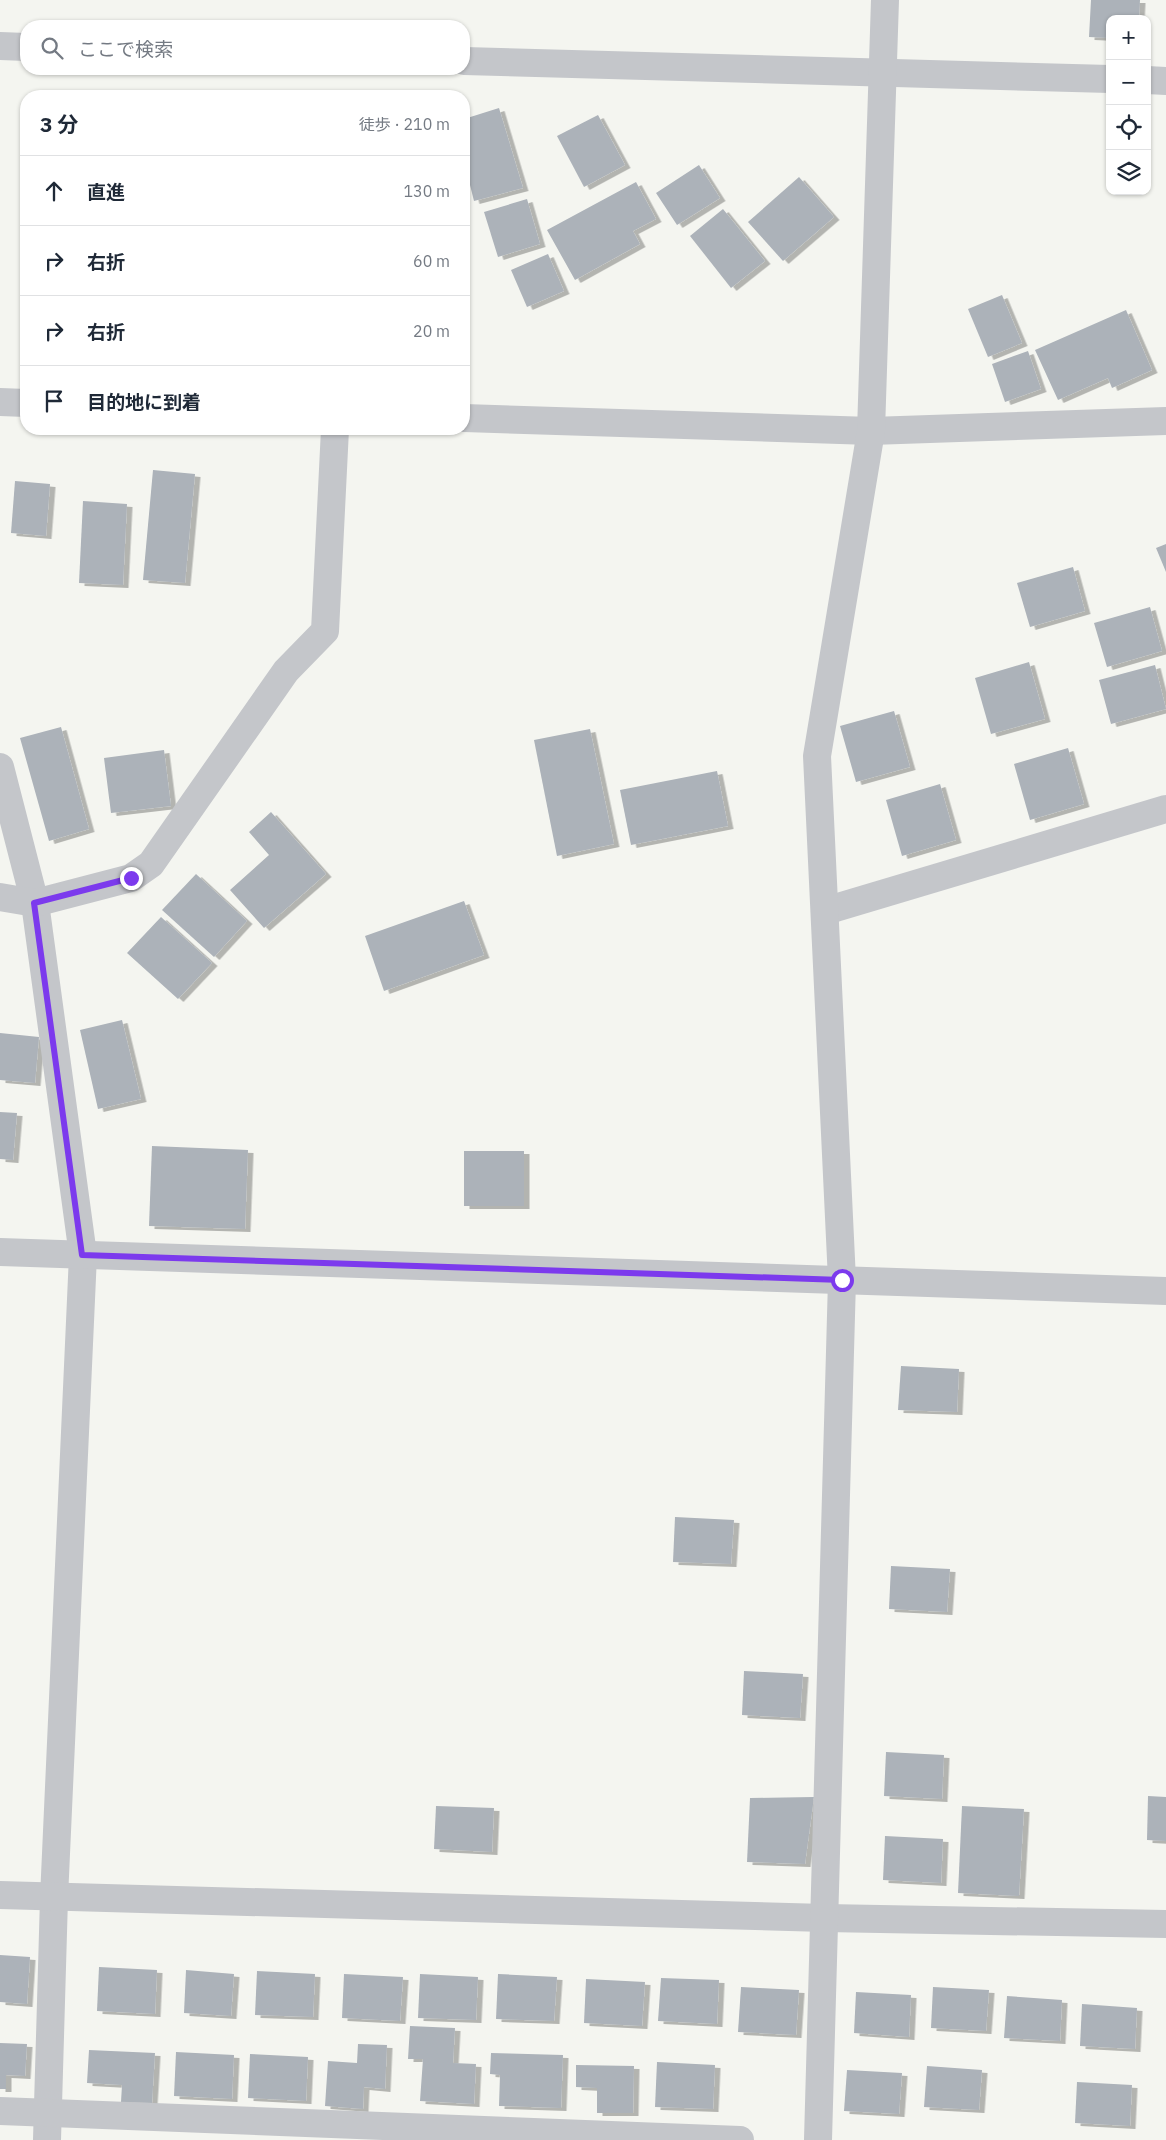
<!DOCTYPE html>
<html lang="ja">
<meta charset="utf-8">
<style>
:root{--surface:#fff;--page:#f6f6f7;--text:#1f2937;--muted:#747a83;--line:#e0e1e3}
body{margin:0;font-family:"IBM Plex Sans","Noto Sans JP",sans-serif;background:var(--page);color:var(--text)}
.controls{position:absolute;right:15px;top:15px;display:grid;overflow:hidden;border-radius:10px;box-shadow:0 1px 4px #0004}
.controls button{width:45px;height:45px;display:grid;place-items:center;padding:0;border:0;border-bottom:1px solid var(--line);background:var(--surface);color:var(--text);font:25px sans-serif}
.stop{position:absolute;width:15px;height:15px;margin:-11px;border:4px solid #7c3aed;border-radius:50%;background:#fff}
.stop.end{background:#7c3aed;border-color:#fff;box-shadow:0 1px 5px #0008}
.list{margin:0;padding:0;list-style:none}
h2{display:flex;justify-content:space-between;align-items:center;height:65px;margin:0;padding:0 20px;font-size:21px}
h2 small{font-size:16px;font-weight:400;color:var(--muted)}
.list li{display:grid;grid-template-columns:32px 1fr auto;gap:15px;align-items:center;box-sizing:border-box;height:70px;padding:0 20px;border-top:1px solid var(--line)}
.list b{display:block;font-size:19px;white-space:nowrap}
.list em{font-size:16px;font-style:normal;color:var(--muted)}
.icon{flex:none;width:28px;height:28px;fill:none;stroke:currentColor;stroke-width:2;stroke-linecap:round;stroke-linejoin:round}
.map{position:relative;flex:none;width:1166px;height:2140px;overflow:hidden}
.search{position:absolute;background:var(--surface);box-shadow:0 1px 4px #0004;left:20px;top:20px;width:450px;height:55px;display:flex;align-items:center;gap:12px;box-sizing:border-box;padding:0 18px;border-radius:20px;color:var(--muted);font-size:19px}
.panel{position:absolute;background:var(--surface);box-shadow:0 1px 4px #0004;left:20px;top:90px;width:450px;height:345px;border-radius:20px}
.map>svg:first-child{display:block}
.building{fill:#acb2b9;filter:url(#shadow)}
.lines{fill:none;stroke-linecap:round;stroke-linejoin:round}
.minor{stroke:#c4c6ca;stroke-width:28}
.route{stroke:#7c3aed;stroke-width:6}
</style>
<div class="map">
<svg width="1166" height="2140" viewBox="0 0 1166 2140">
<defs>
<filter id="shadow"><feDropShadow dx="5.5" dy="3" stdDeviation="0" flood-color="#0004"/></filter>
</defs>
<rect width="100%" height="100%" fill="#f4f5f0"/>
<g class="building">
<path d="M1091 0H1140L1139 19H1110V38L1089 37Z"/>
<path d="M499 108 523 188 474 201 464 161V119Z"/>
<path d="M598 115 625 165 584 187 557 136Z"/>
<path d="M699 165 720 198 677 225 656 193Z"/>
<path d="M799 177 834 217 783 261 748 222Z"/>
<path d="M636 182 656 219 633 231 640 244 575 280 547 230Z"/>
<path d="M527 199 540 244 498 257 484 212Z"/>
<path d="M723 209 765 261 731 288 690 236Z"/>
<path d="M548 254 564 291 527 307 511 270Z"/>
<path d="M1002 295 1022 343 988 357 968 309Z"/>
<path d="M1126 310 1152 370 1112 388 1108 378 1058 400 1035 350Z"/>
<path d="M1028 351 1041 389 1005 402 992 364Z"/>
<path d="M153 470 195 474 185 583 143 580Z"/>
<path d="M15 481 50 484 46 536 11 533Z"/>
<path d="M83 501 127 504 123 585 79 583Z"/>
<path d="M1166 544V572L1156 548Z"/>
<path d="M1073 567 1085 611 1030 627 1017 583Z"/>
<path d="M1150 607 1162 651 1107 667 1094 623Z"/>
<path d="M1029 662 1045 719 991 734 975 678Z"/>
<path d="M1155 665 1166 709 1111 724 1099 680Z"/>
<path d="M894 711 910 767 856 782 840 726Z"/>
<path d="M61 727 89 829 49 841 20 738Z"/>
<path d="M590 729 614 844 557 856 534 740Z"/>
<path d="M1068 748 1084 804 1030 820 1014 764Z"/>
<path d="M164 750 171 806 111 813 104 758Z"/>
<path d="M717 771 728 826 631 845 620 790Z"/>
<path d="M940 784 956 840 902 856 886 800Z"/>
<path d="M271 812 326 874 264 928 230 890 269 855 249 832Z"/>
<path d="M196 874 247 921 214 957 162 910Z"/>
<path d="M464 901 484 955 384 991 365 936Z"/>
<path d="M161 917 212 963 178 999 127 953Z"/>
<path d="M122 1020 141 1099 98 1109 80 1030Z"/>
<path d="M0 1033 39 1037 35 1083 0 1080Z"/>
<path d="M0 1112 17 1113 13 1160 0 1159Z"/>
<path d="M152 1146 248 1150 245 1229 149 1226Z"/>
<rect x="464" y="1151" width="60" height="55"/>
<path d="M901 1366 959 1369 957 1412 898 1410Z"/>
<path d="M675 1517 734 1520 731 1564 673 1562Z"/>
<path d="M891 1566 950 1569 947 1612 889 1609Z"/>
<path d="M744 1671 803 1674 800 1718 742 1715Z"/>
<path d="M886 1752 944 1755 942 1799 884 1796Z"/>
<path d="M1148 1796 1166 1797V1841L1147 1840Z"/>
<path d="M814 1797 805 1864 747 1862 750 1798Z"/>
<path d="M436 1806 494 1808 492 1852 434 1849Z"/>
<path d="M962 1806 1024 1809 1019 1896 958 1893Z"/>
<path d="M885 1836 943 1839 941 1883 883 1880Z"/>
<path d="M0 1955 30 1957 27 2004 0 2002Z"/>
<path d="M99 1967 157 1970 155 2014 97 2011Z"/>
<path d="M186 1970 234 1974 231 2016 184 2013Z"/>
<path d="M257 1971 315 1974 313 2017 255 2015Z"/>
<path d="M344 1974 403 1977 400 2021 342 2018Z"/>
<path d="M420 1974 478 1977 476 2020 418 2018Z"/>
<path d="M498 1974 557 1977 554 2021 496 2019Z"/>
<path d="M661 1978 719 1980 717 2024 658 2021Z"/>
<path d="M586 1979 645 1982 642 2026 584 2023Z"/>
<path d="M741 1987 799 1990 796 2035 738 2032Z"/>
<path d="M933 1987 989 1990 986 2031 931 2028Z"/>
<path d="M856 1992 911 1995 909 2037 854 2033Z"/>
<path d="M1007 1996 1062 2000 1060 2041 1004 2038Z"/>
<path d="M1082 2004 1137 2008 1135 2049 1080 2046Z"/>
<path d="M410 2026 455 2028 453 2063 476 2064 474 2104 420 2101 423 2059H408Z"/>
<path d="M0 2043 27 2044 25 2076 6 2075V2089H0Z"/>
<path d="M358 2044 387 2045 385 2089 364 2087 363 2109 325 2106 328 2061 357 2063Z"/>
<path d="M89 2050 155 2053 152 2103 121 2102 122 2085 87 2083Z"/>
<path d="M176 2052 234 2055 232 2099 174 2096Z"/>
<path d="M491 2053 563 2055 561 2108 499 2106 500 2075 490 2074Z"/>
<path d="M250 2054 308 2057 306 2101 248 2098Z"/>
<path d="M657 2062 715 2065 713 2109 655 2107Z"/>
<path d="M576 2065 634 2066 633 2113H597V2088L576 2087Z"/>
<path d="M927 2066 982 2070 979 2110 924 2107Z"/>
<path d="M847 2070 902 2073 899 2114 844 2111Z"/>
<path d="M1077 2082 1132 2085 1130 2126 1075 2123Z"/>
</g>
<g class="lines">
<g class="minor">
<path d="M0 46 26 47"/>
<path d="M464 61 1110 79"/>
<path d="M1147 80 1166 81"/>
<path d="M0 402 26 403"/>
<path d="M464 418 871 431 1166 421"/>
<path d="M0 767 35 903 83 1255 54 1898 47 2140"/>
<path d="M0 897 35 903 131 878 151 864 286 671 325 631 335 429"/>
<path d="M825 911 1166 809"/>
<path d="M0 1252 1166 1291"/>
<path d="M0 1895 825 1918 1166 1924"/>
<path d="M0 2111 740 2140"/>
<path d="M818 2140 842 1280 817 756 871 431 885 0"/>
</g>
</g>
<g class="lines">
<path class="route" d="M131 878 34 903 82 1255 842 1280"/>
</g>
</svg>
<div class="controls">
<button>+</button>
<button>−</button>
<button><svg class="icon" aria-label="locate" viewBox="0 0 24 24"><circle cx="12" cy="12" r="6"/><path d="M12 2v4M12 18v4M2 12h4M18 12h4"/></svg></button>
<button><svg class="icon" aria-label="layers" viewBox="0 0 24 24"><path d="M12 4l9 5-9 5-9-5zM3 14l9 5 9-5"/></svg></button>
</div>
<div class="stop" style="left:842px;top:1280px"></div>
<div class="stop end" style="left:131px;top:878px"></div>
<div class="search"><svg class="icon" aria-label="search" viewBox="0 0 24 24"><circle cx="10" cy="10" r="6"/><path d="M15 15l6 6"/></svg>ここで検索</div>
<section class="panel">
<h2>3 分<small>徒歩 · 210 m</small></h2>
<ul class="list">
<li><svg class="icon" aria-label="ahead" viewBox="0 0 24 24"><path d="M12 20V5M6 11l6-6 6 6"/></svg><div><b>直進</b></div><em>130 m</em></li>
<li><svg class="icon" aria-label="right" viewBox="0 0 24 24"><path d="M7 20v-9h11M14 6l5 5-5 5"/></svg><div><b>右折</b></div><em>60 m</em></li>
<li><svg class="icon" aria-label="right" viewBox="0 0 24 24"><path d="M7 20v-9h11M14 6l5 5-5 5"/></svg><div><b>右折</b></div><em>20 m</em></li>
<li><svg class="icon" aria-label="arrive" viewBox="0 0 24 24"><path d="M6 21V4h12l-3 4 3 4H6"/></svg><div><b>目的地に到着</b></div></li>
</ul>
</section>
</div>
